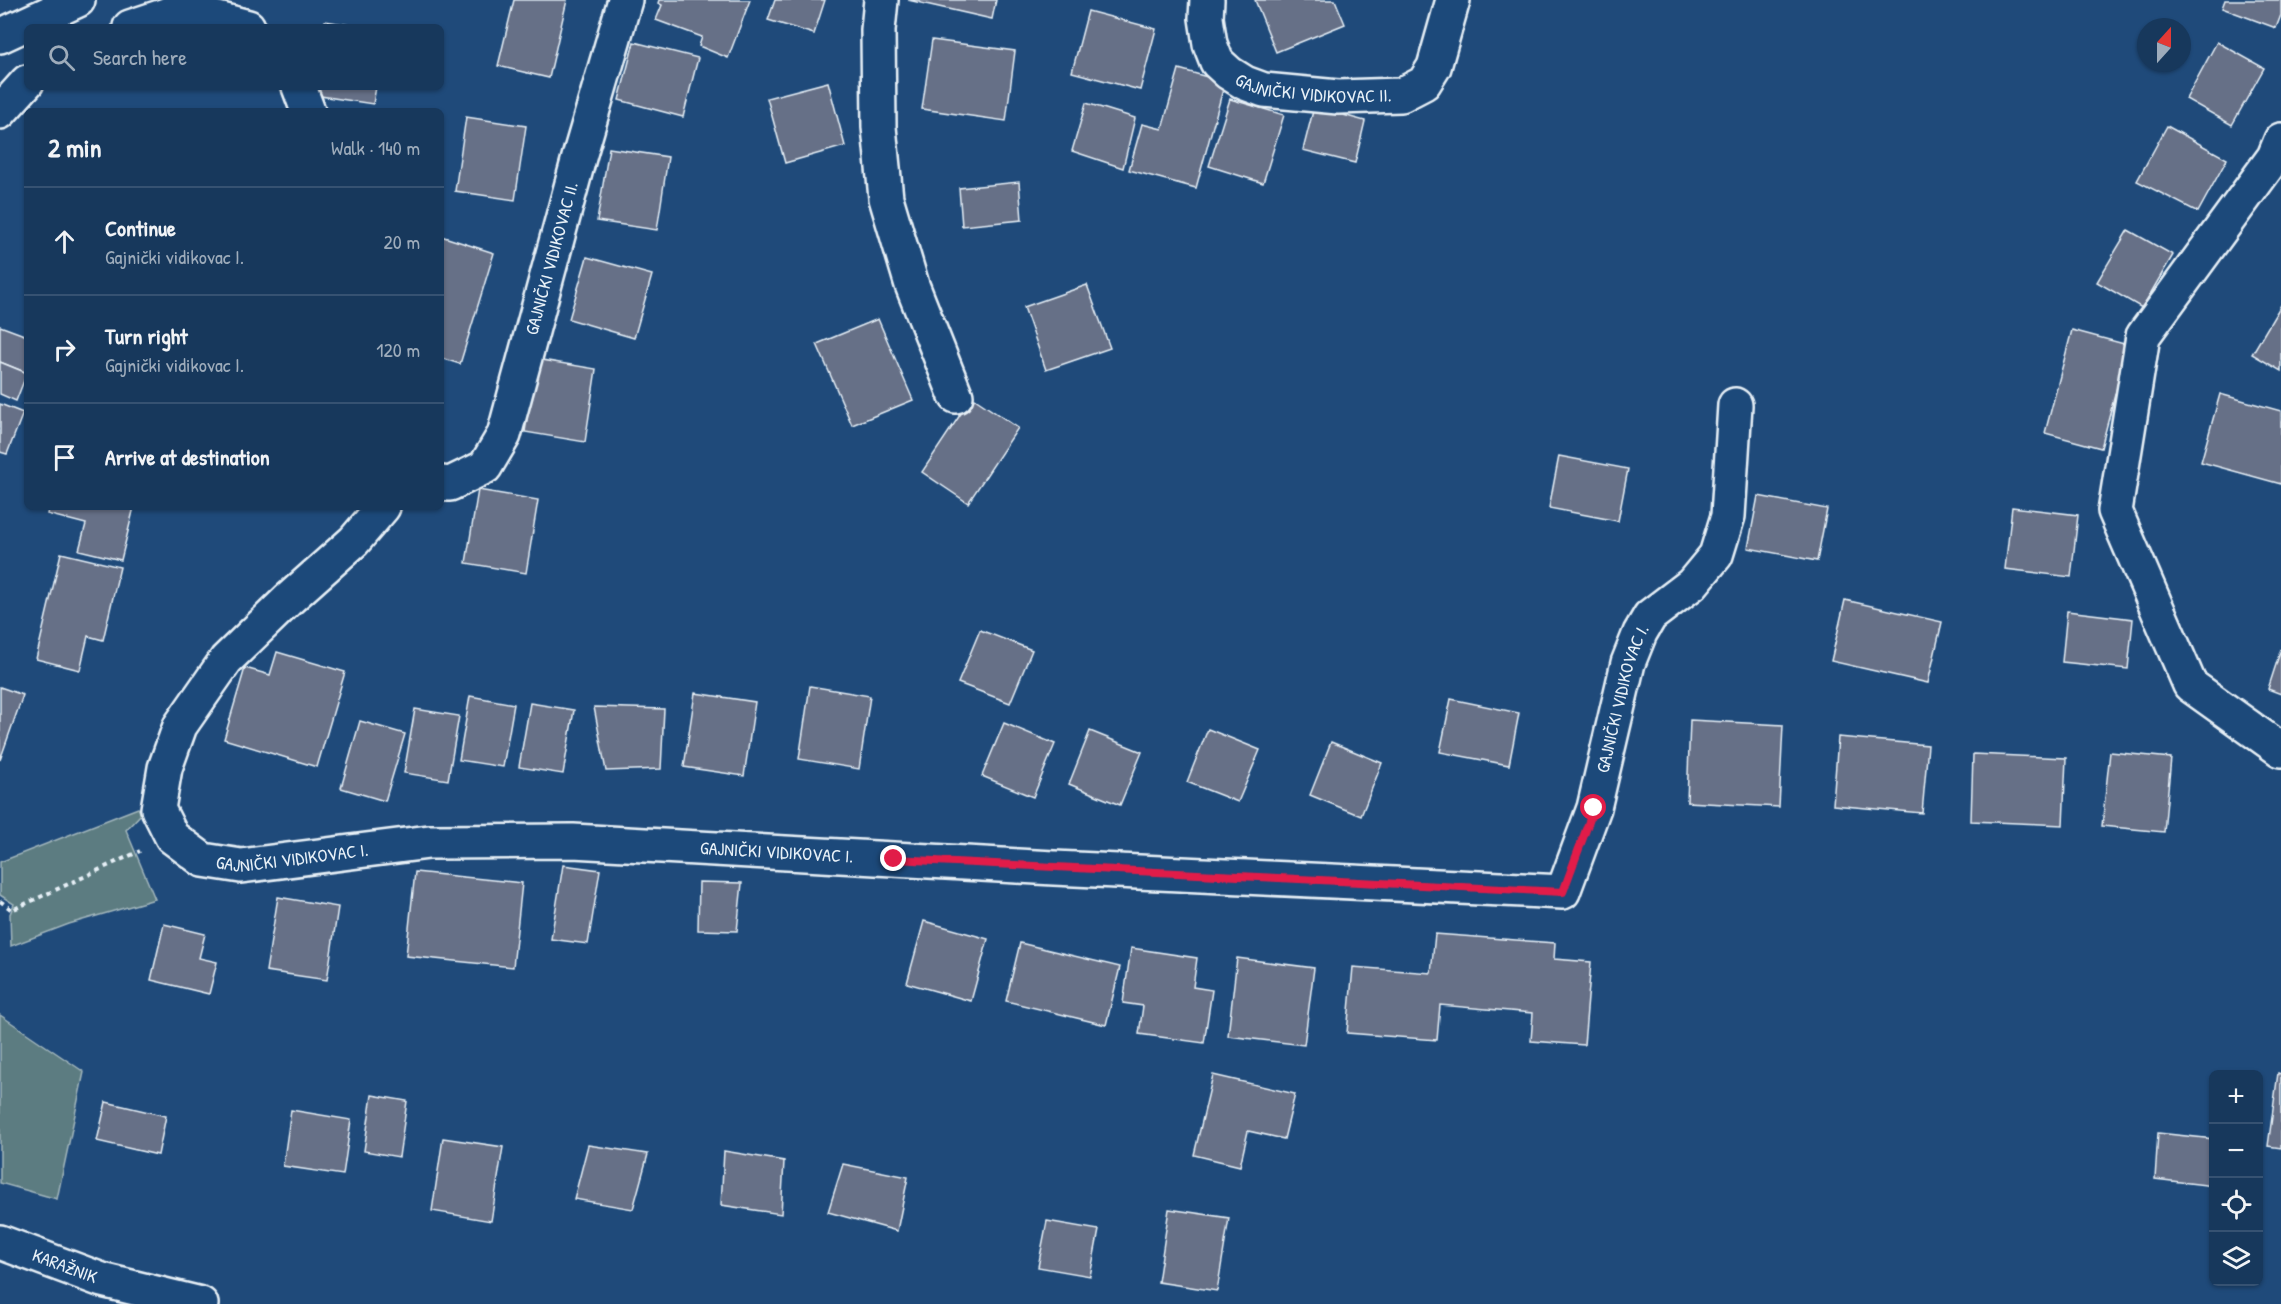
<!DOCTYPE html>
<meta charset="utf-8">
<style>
:root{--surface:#17385c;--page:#244365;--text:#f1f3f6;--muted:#9eacbb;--line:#365272}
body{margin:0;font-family:"Patrick Hand",sans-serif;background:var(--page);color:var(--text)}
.controls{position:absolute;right:18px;bottom:18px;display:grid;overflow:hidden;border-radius:9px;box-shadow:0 2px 4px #0004}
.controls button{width:54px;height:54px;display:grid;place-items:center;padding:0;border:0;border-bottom:2px solid var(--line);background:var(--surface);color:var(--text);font:30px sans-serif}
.compass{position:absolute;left:2137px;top:18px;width:54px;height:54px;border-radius:50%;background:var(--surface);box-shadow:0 2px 4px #0004;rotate:21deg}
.stop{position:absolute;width:18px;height:18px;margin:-14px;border:4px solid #e11d48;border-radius:50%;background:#fff}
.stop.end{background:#e11d48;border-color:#fff;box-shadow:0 2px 6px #0008}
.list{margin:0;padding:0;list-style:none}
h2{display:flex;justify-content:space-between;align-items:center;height:78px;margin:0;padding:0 24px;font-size:26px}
h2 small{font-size:20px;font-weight:400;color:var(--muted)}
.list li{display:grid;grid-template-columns:39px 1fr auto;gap:18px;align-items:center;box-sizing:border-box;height:108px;padding:0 24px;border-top:2px solid var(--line)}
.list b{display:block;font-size:22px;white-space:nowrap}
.list p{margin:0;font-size:20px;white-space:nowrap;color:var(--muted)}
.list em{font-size:20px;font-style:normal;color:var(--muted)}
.icon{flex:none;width:33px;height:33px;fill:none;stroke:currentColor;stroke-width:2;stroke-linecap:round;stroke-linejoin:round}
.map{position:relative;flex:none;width:2281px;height:1304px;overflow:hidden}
.search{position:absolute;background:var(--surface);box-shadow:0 2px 4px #0004;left:24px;top:24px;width:420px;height:66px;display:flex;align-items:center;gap:15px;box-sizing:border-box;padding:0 21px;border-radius:9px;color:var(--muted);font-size:22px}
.panel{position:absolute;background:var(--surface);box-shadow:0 2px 4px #0004;left:24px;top:108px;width:420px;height:402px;border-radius:9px}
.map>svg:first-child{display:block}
.green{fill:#5c7c81;stroke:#a2b6bc;stroke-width:1.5}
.building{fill:#666f87;stroke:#e8f1f8;stroke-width:1.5}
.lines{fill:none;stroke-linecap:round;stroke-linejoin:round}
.minor-casing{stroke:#e8f1f8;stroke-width:38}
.path{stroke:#e8f1f8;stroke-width:4;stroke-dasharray:4.5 4.5;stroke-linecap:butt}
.minor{stroke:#1f4a7a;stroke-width:33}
.route{stroke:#e11d48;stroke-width:8}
.labels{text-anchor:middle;stroke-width:4.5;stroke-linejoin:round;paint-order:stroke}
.street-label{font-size:18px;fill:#e8f1f8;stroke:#1f4a7a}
</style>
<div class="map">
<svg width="2281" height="1304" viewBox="0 0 2281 1304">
<rect width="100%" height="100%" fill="#1f4a7a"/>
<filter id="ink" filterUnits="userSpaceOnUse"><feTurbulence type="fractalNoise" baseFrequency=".0167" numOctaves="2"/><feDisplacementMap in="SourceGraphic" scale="12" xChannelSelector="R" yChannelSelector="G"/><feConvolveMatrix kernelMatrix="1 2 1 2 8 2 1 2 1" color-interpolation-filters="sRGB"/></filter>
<g filter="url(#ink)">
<g class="green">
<path d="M138 808 141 814 126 830 155 899 69 924 11 946 10 914 14 904 0 895V862Z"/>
<path d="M0 1015 84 1072 57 1199 0 1183Z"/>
</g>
<g class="building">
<path d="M514 0H567L549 78 498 66Z"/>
<path d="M659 0H750L728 58 699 46 702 37 656 20 662 5 658 3Z"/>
<path d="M775 0H825L814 34 768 20Z"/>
<path d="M908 0H996L992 19Z"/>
<path d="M1255 0H1335L1345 24 1276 52Z"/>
<path d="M2225 0H2281V15L2276 28 2222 8Z"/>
<path d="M1088 11 1156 29 1140 90 1072 72Z"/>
<path d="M325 21 363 27H324Z"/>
<path d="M932 40 1015 51 1006 121 922 109Z"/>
<path d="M634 42 698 58 683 117 619 100Z"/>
<path d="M2217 42 2264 68 2232 125 2186 99Z"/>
<path d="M1179 69 1225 82 1196 188 1129 170 1142 124 1162 129Z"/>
<path d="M828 82 845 146 785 163 767 98Z"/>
<path d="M315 87H376L373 104 314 95Z"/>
<path d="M1230 99 1284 115 1263 183 1209 166Z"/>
<path d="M1086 103 1135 118 1123 168 1072 151Z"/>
<path d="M1314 107 1365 121 1355 163 1303 150Z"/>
<path d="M466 117 526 126 515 200 455 191Z"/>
<path d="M2167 126 2227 159 2198 212 2137 181Z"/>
<path d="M609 148 668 157 657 230 597 221Z"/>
<path d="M1019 182 1022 220 962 226 959 188Z"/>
<path d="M2128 230 2173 255 2142 308 2097 282Z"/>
<path d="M441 236 494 253 460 364 441 358Z"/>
<path d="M587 257 652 275 634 338 569 319Z"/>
<path d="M1087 285 1110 348 1046 370 1024 307Z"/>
<path d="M2281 305V371L2252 354Z"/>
<path d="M878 319 913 400 852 425 817 344Z"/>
<path d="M0 326 27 336V373L0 362Z"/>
<path d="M2072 330 2128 345 2101 448 2045 433Z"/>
<path d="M536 359 596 369 585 442 525 432Z"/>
<path d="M0 362 27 373 16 401 0 394Z"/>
<path d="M2220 394 2281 411V484L2201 462Z"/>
<path d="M972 397 1018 428 968 503 922 472Z"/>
<path d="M0 404 23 413 7 454 0 452Z"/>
<path d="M1559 456 1628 469 1618 521 1549 508Z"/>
<path d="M478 490 538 500 526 573 466 563Z"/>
<path d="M1758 496 1827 509 1817 561 1748 548Z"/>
<path d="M49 507H134L121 560 79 550 86 524 47 514Z"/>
<path d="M2012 507 2078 515 2071 577 2005 569Z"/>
<path d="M61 553 120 567 103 640 88 636 80 670 36 659Z"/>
<path d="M1845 600 1942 622 1928 683 1831 661Z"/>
<path d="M2067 611 2133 619 2128 669 2062 662Z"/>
<path d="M980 630 1032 650 1010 703 958 683Z"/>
<path d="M2281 649V694L2268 689Z"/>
<path d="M277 652 345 672 317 767 224 739 245 668 270 675Z"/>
<path d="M810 686 870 696 859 769 799 759Z"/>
<path d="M0 687 23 695 0 760Z"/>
<path d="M695 693 755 702 744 776 684 767Z"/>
<path d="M470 696 514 704 503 767 459 760Z"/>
<path d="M1451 699 1519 713 1509 765 1440 752Z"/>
<path d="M530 703 574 710 563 774 519 767Z"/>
<path d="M594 707 664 709 661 769 606 771Z"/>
<path d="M415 709 459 716 448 780 404 773Z"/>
<path d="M1690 720 1783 725 1779 807 1687 802Z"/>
<path d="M360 721 405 734 385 801 341 788Z"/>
<path d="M1004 723 1055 744 1033 797 982 776Z"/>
<path d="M1208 729 1260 750 1238 802 1187 782Z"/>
<path d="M1090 731 1142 752 1120 805 1069 784Z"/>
<path d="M1838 737 1928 745 1922 813 1833 805Z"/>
<path d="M1331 742 1382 763 1361 816 1310 795Z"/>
<path d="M2110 752 2171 758 2164 832 2102 826Z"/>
<path d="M1973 754 2066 758 2063 825 1971 821Z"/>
<path d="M563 865 600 870 588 944 551 939Z"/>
<path d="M415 872 522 883 513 967 406 956Z"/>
<path d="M699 882 742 883 737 931 698 930Z"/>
<path d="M278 897 338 907 327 980 266 971Z"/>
<path d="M924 921 988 939 971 1001 907 983Z"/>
<path d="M164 924 205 934 199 958 217 962 209 994 151 980Z"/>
<path d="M1435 934 1555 943 1554 959 1591 962 1584 1045 1531 1041 1533 1013 1440 1005 1437 1040 1347 1033 1353 967 1431 973Z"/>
<path d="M1020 943 1120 967 1106 1025 1006 1001Z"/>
<path d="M1131 948 1197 958 1193 987 1212 990 1204 1043 1139 1034 1143 1006 1123 1003Z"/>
<path d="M1237 958 1314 968 1304 1045 1228 1036Z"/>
<path d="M2278 1073 2281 1074V1148L2268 1146Z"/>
<path d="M1213 1075 1295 1094 1284 1139 1248 1131 1240 1166 1194 1155Z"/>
<path d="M372 1095 407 1101 399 1157 364 1151Z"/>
<path d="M106 1102 166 1116 158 1155 97 1141Z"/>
<path d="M291 1110 351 1120 343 1175 283 1166Z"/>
<path d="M2158 1133 2214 1139V1186L2155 1179Z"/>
<path d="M443 1138 503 1147 491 1221 432 1211Z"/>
<path d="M588 1145 648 1154 633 1209 574 1199Z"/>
<path d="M724 1151 784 1161 781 1214 721 1205Z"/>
<path d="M843 1164 908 1177 897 1231 828 1212Z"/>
<path d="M1169 1209 1229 1218 1217 1291 1158 1282Z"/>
<path d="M1047 1221 1099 1230 1090 1276 1038 1267Z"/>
</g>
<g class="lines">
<g class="minor-casing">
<g id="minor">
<path d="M881 0 878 30 879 127 886 198 912 285 956 396"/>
<path id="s1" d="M1207 0 1206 18 1210 44 1217 62 1229 73 1245 83 1264 90 1338 97 1401 95 1424 83 1434 67 1453 0"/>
<path d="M169 14 206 16 248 27"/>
<path d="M130 27 169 14 187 0"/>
<path d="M0 36 78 0"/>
<path d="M299 87 308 111"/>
<path d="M0 112 27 82"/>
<path d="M2281 140 2274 157 2143 336 2115 511 2190 685 2281 750"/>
<path id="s2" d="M441 483 450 484 485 467 504 435 580 154 625 0"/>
<path id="s3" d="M383 507 354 541 289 599 226 660 180 726 165 768 158 809 172 837 203 860 241 866 429 842 573 841 1054 868 1563 892 1594 808 1628 663 1640 633 1650 616 1692 584 1716 555 1728 516 1735 405"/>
<path id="s4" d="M0 1242 102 1280 201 1304"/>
</g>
</g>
<path class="path" d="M0 901 12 910 140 851"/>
<use href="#minor" class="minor"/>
</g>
</g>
<g class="lines" filter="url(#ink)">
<path class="route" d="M894 859 1563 892 1594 808"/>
</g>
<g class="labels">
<g class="street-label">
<text dy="6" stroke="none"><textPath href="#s1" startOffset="168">GAJNIČKI VIDIKOVAC II.</textPath></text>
<text dy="6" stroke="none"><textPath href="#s2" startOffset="268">GAJNIČKI VIDIKOVAC II.</textPath></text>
<text dy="6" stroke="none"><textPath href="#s3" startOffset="2022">GAJNIČKI VIDIKOVAC I.</textPath></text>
<text dy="6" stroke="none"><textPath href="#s3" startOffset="1032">GAJNIČKI VIDIKOVAC I.</textPath></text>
<text dy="6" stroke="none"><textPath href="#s3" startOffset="546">GAJNIČKI VIDIKOVAC I.</textPath></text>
<text dy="6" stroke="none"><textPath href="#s4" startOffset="69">KARAŽNIK</textPath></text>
</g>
</g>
</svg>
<div class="controls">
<button>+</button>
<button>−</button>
<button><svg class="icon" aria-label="locate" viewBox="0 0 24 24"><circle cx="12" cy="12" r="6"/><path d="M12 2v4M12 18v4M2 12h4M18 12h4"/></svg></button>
<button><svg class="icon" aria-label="layers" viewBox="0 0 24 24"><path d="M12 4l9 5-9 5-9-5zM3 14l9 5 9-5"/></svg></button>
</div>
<svg class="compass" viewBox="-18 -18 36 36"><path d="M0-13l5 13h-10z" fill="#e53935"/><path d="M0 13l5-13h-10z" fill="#9eacbb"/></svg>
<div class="stop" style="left:1594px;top:808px"></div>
<div class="stop end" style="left:894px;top:859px"></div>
<div class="search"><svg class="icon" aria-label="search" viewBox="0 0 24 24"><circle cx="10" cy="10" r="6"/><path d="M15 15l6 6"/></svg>Search here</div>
<section class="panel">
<h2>2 min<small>Walk · 140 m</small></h2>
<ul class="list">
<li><svg class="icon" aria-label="ahead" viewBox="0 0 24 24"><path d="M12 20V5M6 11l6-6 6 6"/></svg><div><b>Continue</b><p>Gajnički vidikovac I.</p></div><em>20 m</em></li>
<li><svg class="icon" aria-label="right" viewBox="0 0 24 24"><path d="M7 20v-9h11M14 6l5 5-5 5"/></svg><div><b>Turn right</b><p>Gajnički vidikovac I.</p></div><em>120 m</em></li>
<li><svg class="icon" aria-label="arrive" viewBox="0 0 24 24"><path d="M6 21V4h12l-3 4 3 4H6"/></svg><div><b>Arrive at destination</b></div></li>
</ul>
</section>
</div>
